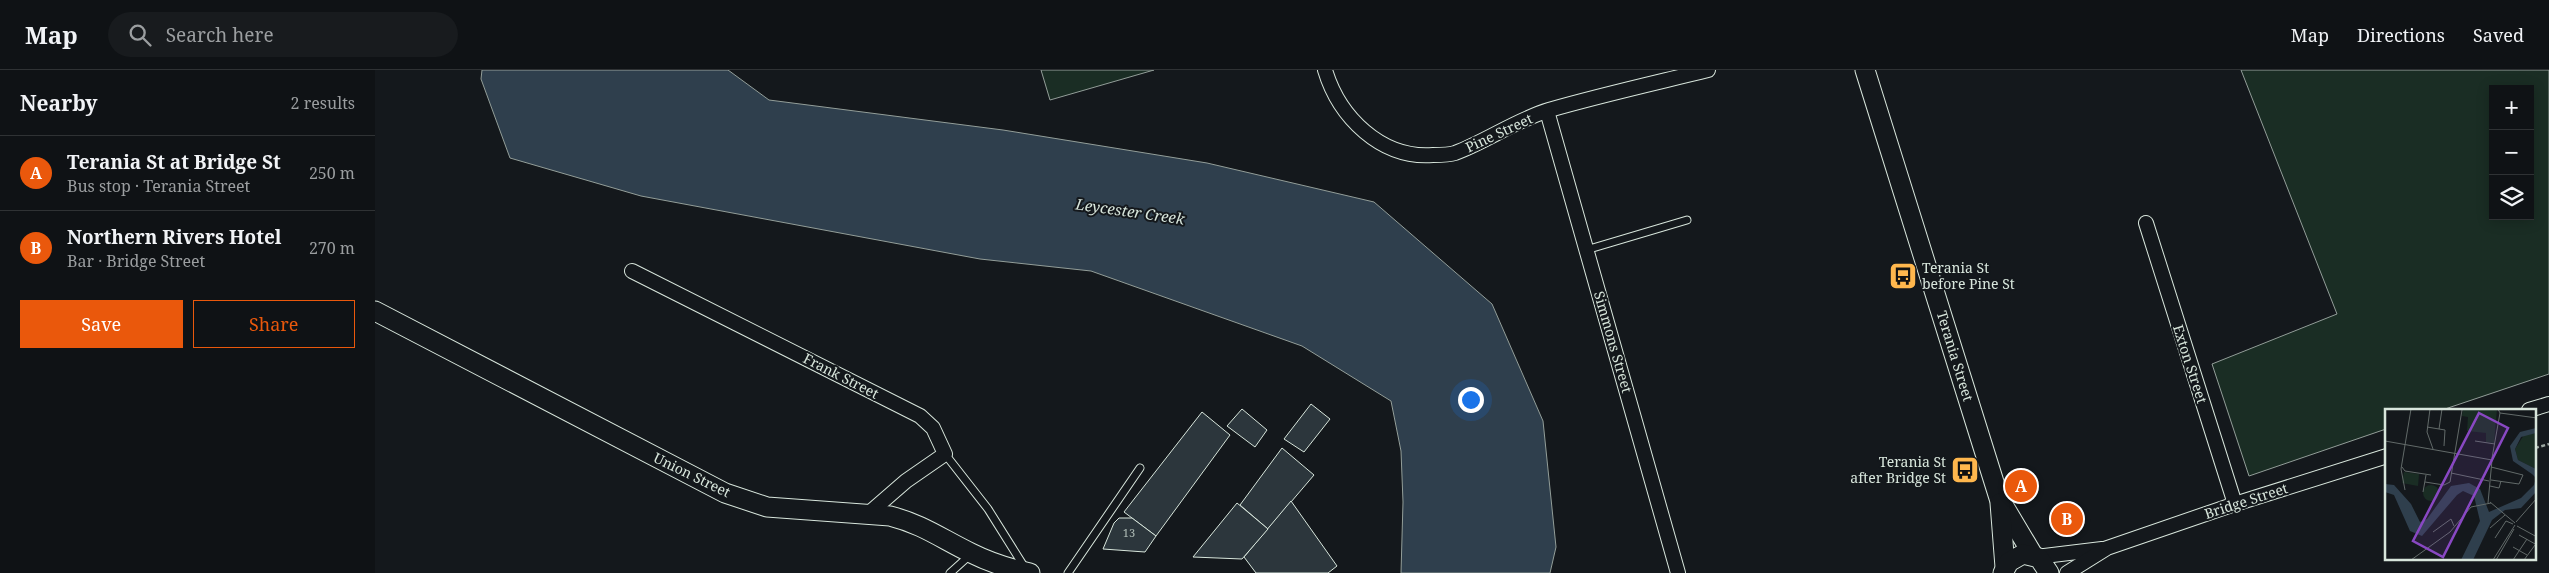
<!DOCTYPE html>
<meta charset="utf-8">
<style>
:root{--surface:#0f1215;--page:#181b1e;--text:#f1f3f6;--muted:#9b9ea0;--line:#2f3234;--accent:#ea580c}
body{margin:0;font-family:"Noto Serif",serif;background:var(--page);color:var(--text)}
.controls{position:absolute;right:15px;top:15px;display:grid;overflow:hidden;border-radius:0px;box-shadow:0 2px 12px #0003}
.controls button{width:45px;height:45px;display:grid;place-items:center;padding:0;border:0;border-bottom:1px solid var(--line);background:var(--surface);color:var(--text);font:25px sans-serif}
.you{position:absolute;left:1095px;top:329px;width:18px;height:18px;margin:-12px;border:4px solid #fff;border-radius:50%;background:#1a73e8;box-shadow:0 0 0 8px #1a73e833}
.badge{display:grid;place-items:center;width:32px;height:32px;border-radius:50%;background:var(--accent);color:#fff;font-size:16px;font-weight:700}
.pin{position:absolute;translate:-50% -50%;border:2px solid #fff;box-shadow:0 1px 5px #0006}
.list{margin:0;padding:0;list-style:none}
h2{display:flex;justify-content:space-between;align-items:center;height:65px;margin:0;padding:0 20px;font-size:21px}
h2 small{font-size:16px;font-weight:400;color:var(--muted)}
.list li{display:grid;grid-template-columns:32px 1fr auto;gap:15px;align-items:center;box-sizing:border-box;height:75px;padding:0 20px;border-top:1px solid var(--line)}
.list b{display:block;font-size:19px;white-space:nowrap}
.list p{margin:0;font-size:16px;white-space:nowrap;color:var(--muted)}
.list em{font-size:16px;font-style:normal;color:var(--muted)}
.actions{display:flex;gap:10px;padding:15px 20px}
.actions a{flex:1;padding:11px 0;border:1px solid var(--accent);border-radius:0px;text-align:center;font-size:18px;color:var(--accent)}
.actions .main{background:var(--accent);color:#fff}
.icon{flex:none;width:28px;height:28px;fill:none;stroke:currentColor;stroke-width:2;stroke-linecap:round;stroke-linejoin:round}
.map{position:relative;flex:none;width:2174px;height:503px;overflow:hidden}
header{display:flex;align-items:center;gap:30px;box-sizing:border-box;height:70px;padding:0 25px;background:var(--surface);border-bottom:1px solid var(--line)}
header strong{font-size:24px}
nav{display:flex;gap:28px;margin-inline-start:auto;font-size:18px}
.search{width:350px;height:45px;background:var(--page);display:flex;align-items:center;gap:12px;box-sizing:border-box;padding:0 18px;border-radius:28px;color:var(--muted);font-size:19px}
main{display:flex}
aside{flex:1;background:var(--surface)}
.map>svg:first-child{display:block}
.green{fill:#1a2d24;stroke:#939e99;fill-rule:evenodd}
.water{fill:#2f3f4d;stroke:#939e99}
.building{fill:#2c363c;stroke:#d8e6dc}
.lines{fill:none;stroke-linecap:round;stroke-linejoin:round}
.service-casing{stroke:#d8e6dc;stroke-width:9}
.minor-casing{stroke:#d8e6dc;stroke-width:16}
.secondary-casing{stroke:#d8e6dc;stroke-width:21}
.path{stroke:#9da8a2;stroke-width:2.5;stroke-dasharray:4 2.5;stroke-linecap:butt}
.service{stroke:#14181c;stroke-width:7}
.minor{stroke:#14181c;stroke-width:14}
.secondary{stroke:#14181c;stroke-width:19}
.labels{text-anchor:middle;stroke-width:4;stroke-linejoin:round;paint-order:stroke}
.number-label{font-size:11px;fill:#adbab4}
.street-label{font-size:14px;fill:#d8e6dc;stroke:#14181c}
.poi-label{font-size:14px;fill:#d8e6dc;stroke:#14181c;text-anchor:start}
.water-label{font-size:15px;font-style:italic;fill:#d8e6dc;stroke:#14181c}
.inset-road{fill:none;stroke:#626a69;stroke-width:1}
.view{fill:#8948c3;fill-opacity:0.15;stroke:#8948c3;stroke-width:2.5}
.inset-edge{fill:none;stroke:#d8e6dc;stroke-width:2.5}
</style>
<header>
<strong>Map</strong>
<div class="search"><svg class="icon" aria-label="search" viewBox="0 0 24 24"><circle cx="10" cy="10" r="6"/><path d="M15 15l6 6"/></svg>Search here</div>
<nav><a>Map</a><a>Directions</a><a>Saved</a></nav>
</header>
<main>
<aside>
<h2>Nearby<small>2 results</small></h2>
<ul class="list">
<li><span class="badge">A</span><div><b>Terania St at Bridge St</b><p>Bus stop · Terania Street</p></div><em>250 m</em></li>
<li><span class="badge">B</span><div><b>Northern Rivers Hotel</b><p>Bar · Bridge Street</p></div><em>270 m</em></li>
</ul>
<div class="actions"><a class="main">Save</a><a>Share</a></div>
</aside>
<div class="map">
<svg width="2174" height="503" viewBox="0 0 2174 503">
<rect width="100%" height="100%" fill="#14181c"/>
<g class="green">
<path d="M666 0H779L675 30Z"/>
<path d="M1866 0H2174V304L2067 340H2012L2011 359 1874 406 1837 294 1962 244ZM2118 19H2155V146H2118Z"/>
</g>
<path class="water" d="M107 0H353L394 30 628 60 832 93 999 132 1117 234 1168 351 1181 477 1175 503H1026L1028 432 1026 381 1016 331 927 276 716 201 605 189 266 126 135 88 106 9Z"/>
<g class="building">
<path d="M936 334 955 349 929 382 909 369Z"/>
<path d="M867 339 892 360 880 377 852 356Z"/>
<path d="M827 342 855 365 781 466 749 442Z"/>
<path d="M907 378 939 405 893 459 865 435Z"/>
<path d="M916 431 962 496 953 503H881L869 487Z"/>
<path d="M862 433 893 459 867 489 818 487Z"/>
<path d="M744 448H757L781 466 770 482 728 479 739 453Z"/>
</g>
<g class="lines">
<g class="service-casing">
<g id="service">
<path d="M1211 180 1312 150"/>
<path d="M570 384 613 439 650 498"/>
<path d="M575 503 595 485"/>
<path d="M693 503 765 398"/>
</g>
</g>
<g class="minor-casing">
<g id="minor">
<path d="M950 0C964 47 1006 89 1058 85 1065 85 1074 85 1080 83 1112 71 1141 50 1174 40 1226 25 1280 13 1333 0"/>
<path d="M1172 41 1303 503"/>
<path d="M1771 153 1860 434"/>
<path d="M257 201 545 346 558 358 570 384 531 411 493 444"/>
<path d="M2154 340 2174 334"/>
<path d="M1661 487 1727 479"/>
<path d="M1692 503 1732 478 1860 434 2012 386"/>
</g>
</g>
<g class="secondary-casing">
<g id="secondary">
<path d="M1490 0 1624 428 1658 485"/>
<path d="M0 241 350 423 392 437 515 446C547 454 567 469 596 483 614 492 636 499 655 503"/>
<path d="M1625 433 1630 497"/>
<path d="M1628 503 1634 492 1648 484 1664 488 1674 503"/>
</g>
</g>
<path class="path" d="M2160 378 2174 374"/>
<use href="#service" class="service"/>
<use href="#minor" class="minor"/>
<use href="#secondary" class="secondary"/>
</g>
<defs>
<g id="bus-square" transform="scale(1.4375)"><rect x="-9" y="-9" width="18" height="18" rx="4" fill="#ffb74d" stroke="#14181c"/><path d="M-5-6H5V4H4V6H2V4H-2V6H-4V4H-5ZM-3.5-4V0h7V-4ZM-3.5 1.2v1.5H-2V1.2ZM2 1.2v1.5H3.5V1.2Z" fill="#111"/></g>
</defs>
<g fill-rule="evenodd">
<use href="#bus-square" x="1528" y="206"/>
<use href="#bus-square" x="1590" y="400"/>
</g>
<g class="labels">
<g class="number-label">
<text x="754" y="467">13</text>
</g>
<g class="street-label">
<text transform="translate(1124 63) rotate(-25)" y="5">Pine Street</text>
<text transform="translate(1238 272) rotate(74)" y="5">Simmons Street</text>
<text transform="translate(1580 286) rotate(73)" y="5">Terania Street</text>
<text transform="translate(1815 294) rotate(72)" y="5">Exton Street</text>
<text transform="translate(466 306) rotate(27)" y="5">Frank Street</text>
<text transform="translate(317 405) rotate(26)" y="5">Union Street</text>
<text transform="translate(1871 431) rotate(-18)" y="5">Bridge Street</text>
</g>
<g class="poi-label">
<text x="1547" y="203">Terania St<tspan x="1547" dy="16">before Pine St</tspan></text>
<text x="1571" y="397" text-anchor="end">Terania St<tspan x="1571" dy="16">after Bridge St</tspan></text>
</g>
<g class="water-label">
<text transform="translate(755 142) rotate(8)" y="5">Leycester Creek</text>
</g>
</g>
<g transform="translate(2010 339)">
<rect width="151" height="151" fill="#14181c"/>
<path d="M78 0H112L109 34 101 33V24L82 22 83 8 77 7ZM151 24V60L133 51 130 40 139 26ZM19 63 34 65 33 77 17 74ZM38 84a8 8 0 1 1 16 0a8 8 0 1 1-16 0Z" fill="#1a2d24"/>
<path d="M151 19V24L136 28 130 40 133 51 151 60V83L136 99 120 101 107 111 88 151H76L95 112 89 87 78 82 72 86 37 127 25 122 9 86 0 83V75L9 76 26 95 35 113 42 110 66 77 84 74 95 80 104 103 136 89 149 76 151 69 147 65 128 52 125 37 135 23Z" fill="#2f3f4d"/>
<path class="inset-road" d="M45 0 42 23 48 40M115 4 152 9M42 18 60 21 59 37M54 20 57 0M0 32 107 51M90 32 110 35M107 49 115 4 113 0M17 58 20 62 46 66M66 64 104 72M106 71 134 75 138 66 106 58M40 73 59 76 65 73 77 1M105 77 114 79 116 72M20 81 16 60 26 0M38 83 41 66M105 93 130 114M103 94 107 51M131 113 152 89M132 117 152 128M105 119 120 106M48 123 66 110 69 117M134 126 152 136M110 129 121 112 128 115M128 138 142 146M26 151 65 123 86 98 106 94M108 151 130 116M111 151 129 120M128 151 142 130M139 151 150 136"/>
<path class="view" d="M94 4 123 19 58 148 28 132Z"/>
<rect width="151" height="151" class="inset-edge"/>
</g>
</svg>
<div class="controls">
<button>+</button>
<button>−</button>
<button><svg class="icon" aria-label="layers" viewBox="0 0 24 24"><path d="M12 4l9 5-9 5-9-5zM3 14l9 5 9-5"/></svg></button>
</div>
<div class="you"></div>
<div class="pin badge" style="left:1646px;top:416px">A</div>
<div class="pin badge" style="left:1692px;top:449px">B</div>
</div>
</main>
